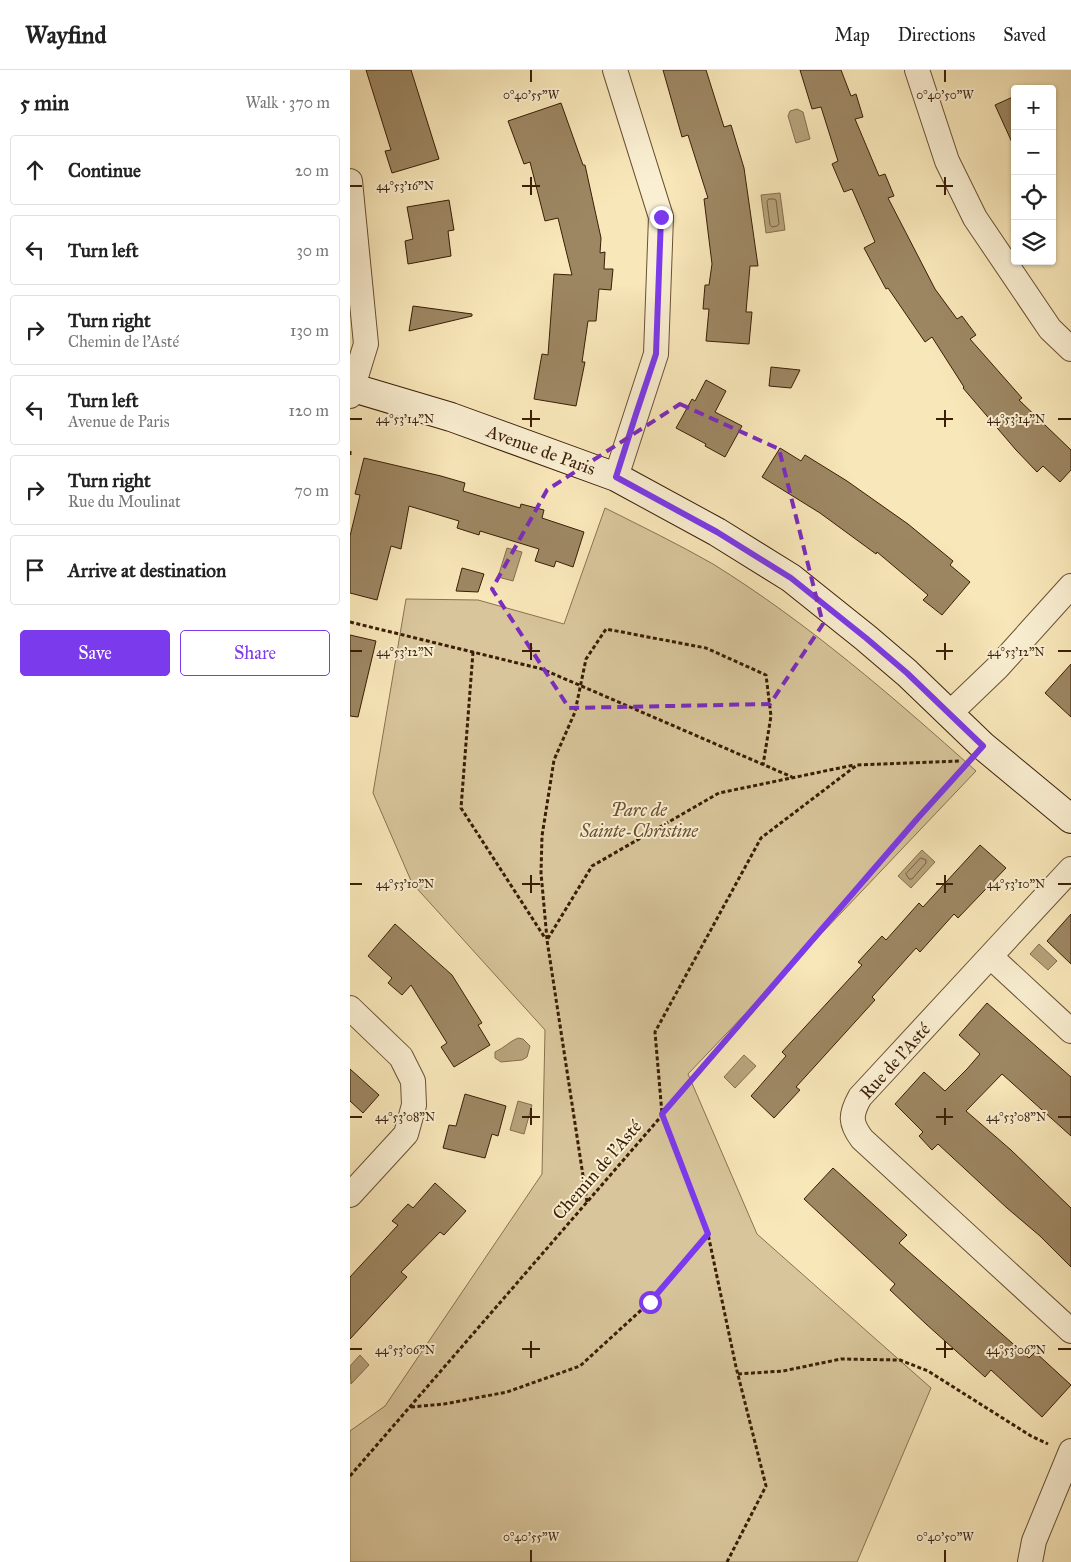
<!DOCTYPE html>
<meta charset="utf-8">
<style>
:root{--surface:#fff;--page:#f2f2f2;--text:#222;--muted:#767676;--line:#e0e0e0;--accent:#7c3aed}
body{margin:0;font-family:"IM FELL Great Primer",serif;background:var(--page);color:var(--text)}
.controls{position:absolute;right:15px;top:15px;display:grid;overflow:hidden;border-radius:5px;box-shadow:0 1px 4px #0004}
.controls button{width:45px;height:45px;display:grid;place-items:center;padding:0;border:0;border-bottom:1px solid var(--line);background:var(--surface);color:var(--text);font:25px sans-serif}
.stop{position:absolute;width:15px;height:15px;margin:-11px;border:4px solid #7c3aed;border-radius:50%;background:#fff}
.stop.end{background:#7c3aed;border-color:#fff;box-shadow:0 1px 5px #0008}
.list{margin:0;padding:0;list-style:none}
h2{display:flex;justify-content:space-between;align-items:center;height:65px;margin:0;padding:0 20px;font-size:21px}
h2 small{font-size:16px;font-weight:400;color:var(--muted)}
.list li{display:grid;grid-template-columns:32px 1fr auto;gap:15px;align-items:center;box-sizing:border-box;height:70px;margin:0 10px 10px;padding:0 10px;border:1px solid var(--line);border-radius:5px}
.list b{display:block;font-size:19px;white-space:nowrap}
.list p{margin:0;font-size:16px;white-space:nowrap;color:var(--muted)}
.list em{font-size:16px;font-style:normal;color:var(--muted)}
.actions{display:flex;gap:10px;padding:15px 20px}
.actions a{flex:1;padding:11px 0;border:1px solid var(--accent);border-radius:5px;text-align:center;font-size:18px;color:var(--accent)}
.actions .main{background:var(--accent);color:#fff}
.icon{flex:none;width:28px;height:28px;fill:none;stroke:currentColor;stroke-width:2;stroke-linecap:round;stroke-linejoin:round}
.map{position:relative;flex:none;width:721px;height:1492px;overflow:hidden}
header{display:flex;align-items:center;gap:30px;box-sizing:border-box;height:70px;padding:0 25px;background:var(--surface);border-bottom:1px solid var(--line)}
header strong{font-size:24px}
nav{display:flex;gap:28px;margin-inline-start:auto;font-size:18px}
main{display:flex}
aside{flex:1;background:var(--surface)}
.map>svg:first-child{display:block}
.green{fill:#d8c59b;stroke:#897250}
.water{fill:#b7a37c;stroke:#856e4d}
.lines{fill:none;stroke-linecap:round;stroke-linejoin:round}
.shore{stroke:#786041;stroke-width:1}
.building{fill:#9d8763;stroke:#3a1e06}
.street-casing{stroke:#6a5033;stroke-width:26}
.secondary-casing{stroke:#3a1e06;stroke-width:30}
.path{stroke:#3a1e06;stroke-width:3;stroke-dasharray:4 2.5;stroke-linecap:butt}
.street{stroke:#faefd2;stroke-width:24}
.secondary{stroke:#faefd2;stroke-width:28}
.route{stroke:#7c3aed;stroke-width:6}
.marked{fill:none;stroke:#7b2cbf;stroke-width:4;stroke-dasharray:10 6;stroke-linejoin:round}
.ticks{fill:none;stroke:#3a1e06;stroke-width:2}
.labels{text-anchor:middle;stroke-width:4;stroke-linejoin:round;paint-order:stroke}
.street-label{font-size:18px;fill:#3a1e06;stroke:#faefd2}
.park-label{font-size:18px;font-style:italic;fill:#695033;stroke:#faefd2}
.ticks-label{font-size:12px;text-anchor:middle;fill:#3a1e06;stroke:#faefd2;stroke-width:4;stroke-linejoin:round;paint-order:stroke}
</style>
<header>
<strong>Wayfind</strong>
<nav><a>Map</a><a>Directions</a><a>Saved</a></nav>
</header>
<main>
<aside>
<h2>5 min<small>Walk · 370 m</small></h2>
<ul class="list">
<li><svg class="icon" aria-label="ahead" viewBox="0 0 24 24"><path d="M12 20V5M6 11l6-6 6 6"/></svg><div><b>Continue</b></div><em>20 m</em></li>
<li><svg class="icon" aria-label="left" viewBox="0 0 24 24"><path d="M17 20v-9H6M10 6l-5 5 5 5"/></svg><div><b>Turn left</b></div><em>30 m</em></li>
<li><svg class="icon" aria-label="right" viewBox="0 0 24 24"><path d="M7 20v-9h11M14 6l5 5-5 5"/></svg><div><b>Turn right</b><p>Chemin de l'Asté</p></div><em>130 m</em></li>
<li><svg class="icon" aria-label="left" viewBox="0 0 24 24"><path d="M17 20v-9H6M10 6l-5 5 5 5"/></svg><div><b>Turn left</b><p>Avenue de Paris</p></div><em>120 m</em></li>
<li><svg class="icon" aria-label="right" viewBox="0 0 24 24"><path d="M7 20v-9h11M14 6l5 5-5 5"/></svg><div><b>Turn right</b><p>Rue du Moulinat</p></div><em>70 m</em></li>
<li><svg class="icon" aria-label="arrive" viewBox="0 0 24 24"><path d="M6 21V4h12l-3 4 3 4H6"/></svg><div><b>Arrive at destination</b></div></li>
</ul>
<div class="actions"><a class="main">Save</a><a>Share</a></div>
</aside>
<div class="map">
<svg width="721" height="1492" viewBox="0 0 721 1492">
<rect width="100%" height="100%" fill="#f8e7b9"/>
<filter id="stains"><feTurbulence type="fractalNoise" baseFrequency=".004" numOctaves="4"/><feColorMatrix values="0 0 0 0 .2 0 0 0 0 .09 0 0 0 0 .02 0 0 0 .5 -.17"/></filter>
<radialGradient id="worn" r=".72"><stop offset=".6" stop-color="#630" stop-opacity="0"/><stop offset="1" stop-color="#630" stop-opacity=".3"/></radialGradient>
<path class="green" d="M255 438C291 456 328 474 363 494 458 553 542 626 626 701L338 1004 407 1164 581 1318 507 1492H0V1361L35 1336 192 1104 195 960 62 813 23 723 56 529 128 530 214 554Z"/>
<g class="water">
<path d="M447 39 453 42 460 69 446 73 438 46 440 41Z"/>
<path d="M430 123 435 160 416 163 411 125Z"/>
<path d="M157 478 172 482 163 511 148 507Z"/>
<path d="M572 780 585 792 561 818 548 806Z"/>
<path d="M689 874 707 891 698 900 680 884Z"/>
<path d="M168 968 173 969 180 976 177 987 172 990 151 992 145 988V982C154 978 160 971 168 968Z"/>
<path d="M394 985 406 996 385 1018 374 1007Z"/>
<path d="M168 1031 182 1035 174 1064 160 1060Z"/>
<path d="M10 1285 19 1295 1 1314 0 1296Z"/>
</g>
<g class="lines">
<g class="shore">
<path d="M419 129H424L426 130 429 154 427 156 422 157 420 155 417 132Z"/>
<path d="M571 788 576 790V793L562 809H559L556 804Z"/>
</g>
</g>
<g class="building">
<path d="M16 0H61L89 89 42 103 35 81 41 80Z"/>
<path d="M313 0H356L374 57 381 55 394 98 408 196H400L396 242H402L399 274 356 271 359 239H353L355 215H359L362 194 354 129 358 128 338 65 332 67Z"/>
<path d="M450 0H491L501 26 506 24 513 47 505 49 529 106 535 104 544 126 538 128 585 219 607 249 612 246 626 265 620 269 672 328 669 330 721 380V400L710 412 693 396 687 402 666 380 613 318 614 317 582 267 575 272 538 218 536 219 514 178 525 172 502 119 494 122 482 94 488 91 471 37 462 39Z"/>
<path d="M665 26V79L645 35Z"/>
<path d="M211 33 233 95H235L251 168 250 183 255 182 254 199H263L261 220 249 219 246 251H238L232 292H235L226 336 184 329 192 284 198 285 204 204 222 205 208 148 195 151 180 92 174 94 158 51Z"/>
<path d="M99 130 104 160 98 161 101 186 58 194 55 171 63 169 57 137Z"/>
<path d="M63 236 122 244V246L59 261Z"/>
<path d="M421 297 450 300 441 318 419 316Z"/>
<path d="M356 310 376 321 365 342 392 356 375 387 355 376 356 374 326 358 342 329 345 331Z"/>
<path d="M430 378 451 391 455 385 497 411 558 454 603 491 600 495 620 512 592 545 573 530 578 525 527 482 526 484 470 443 412 407Z"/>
<path d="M14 388 91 406 115 413 113 421 170 438 171 434 194 440 192 448 234 462 223 497 206 491 204 497 185 491 189 479 130 461 129 465 107 458 109 451 59 436 51 479 41 476 27 530 0 523V466L10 425 5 424Z"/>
<path d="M112 498 134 504 128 522 106 521Z"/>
<path d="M0 565 26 571 8 647 0 646Z"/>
<path d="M721 594V647L695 623Z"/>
<path d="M630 775 656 798 608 848 604 844 570 882 566 878 522 927 525 930 446 1017 450 1020 424 1048 401 1026 436 986 432 982 512 895 508 892 532 866 536 870 569 833 573 837Z"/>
<path d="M721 844V894L697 871Z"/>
<path d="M45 854 102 905 132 953 128 955 140 975 104 997 91 977 97 973 61 915 52 925 38 913 42 908 18 886Z"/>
<path d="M637 933 721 1007V1066L652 1004 616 1041 661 1080 721 1138V1197L690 1166 657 1138 588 1074 582 1080 569 1066 573 1062 545 1034 574 1002 595 1021 617 999 630 984 609 965Z"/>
<path d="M0 999 29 1025 13 1043 0 1031Z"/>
<path d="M115 1024 156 1036 148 1066 142 1064 135 1088 93 1078 99 1055 106 1056Z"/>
<path d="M483 1098 557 1165 549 1173 679 1288 685 1282 721 1315 692 1347 641 1300 635 1307 576 1254 540 1220 545 1214 454 1129Z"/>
<path d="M85 1113 116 1141 94 1165 90 1162 51 1202 57 1207 0 1269V1207L48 1155 42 1151 58 1134 63 1138Z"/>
</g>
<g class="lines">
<g class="street-casing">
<g id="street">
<path d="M265 0 311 147 306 284 266 407"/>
<path d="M567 0 597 91 625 148 700 259 721 279"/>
<path d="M0 111 16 274 0 326"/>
<path d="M599 644 648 597 721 516"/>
<path d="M721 799 510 1027C500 1045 500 1053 512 1069L721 1261"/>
<path d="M641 887 721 961"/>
<path d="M0 938 51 987 63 1011 64 1035 56 1064 0 1125"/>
<path d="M680 1492 684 1471 721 1381"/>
</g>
</g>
<g class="secondary-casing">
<path id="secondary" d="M0 317 101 347 266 407 367 462 441 508 516 568 557 603 633 676 721 749"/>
</g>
<g class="path">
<path d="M0 381V385"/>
<path d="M0 552 192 599 442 707"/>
<path d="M123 582 111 738 195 868"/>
<path d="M197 869 191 803 192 766 204 690 225 642 236 589 256 559 356 578 416 605 421 646 413 695"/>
<path d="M237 1132 197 870 242 796 369 723 504 695"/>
<path d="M388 1304 433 1301 491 1289 550 1290 578 1301 681 1366 698 1374"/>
<path d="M61 1337 94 1334 157 1322 230 1296 300 1232 358 1164"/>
<path d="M0 1406 616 694"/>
<path d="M377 1492 416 1416 386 1297 358 1164 312 1044 305 962 411 768 507 695 610 691"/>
</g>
<use href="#street" class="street"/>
<use href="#secondary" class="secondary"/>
</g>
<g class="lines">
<path class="route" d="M300 1232 358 1164 312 1044 567 749 633 676 557 603 516 568 441 508 367 462 266 407 286 344 306 284 311 147"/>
</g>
<path class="marked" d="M330 334 429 379 473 554 420 634 219 638 142 519 197 420Z"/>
<path class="ticks" d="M181 0V12M595 0V12M181 107V125M595 107V125M0 116H12M172 116H190M586 116H603M181 340V357M595 340V357M0 349H12M172 349H190M586 349H603M708 349H721M181 573V590M595 573V590M0 581H12M172 581H190M586 581H603M708 581H721M181 805V823M595 805V823M0 814H12M172 814H190M586 814H603M708 814H721M181 1038V1055M595 1038V1055M0 1047H12M172 1047H190M586 1047H603M708 1047H721M181 1271V1288M595 1271V1288M0 1279H12M172 1279H190M586 1279H603M708 1279H721M181 1480V1492M595 1480V1492"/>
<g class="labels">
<g class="street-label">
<text transform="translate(191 380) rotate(20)" y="6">Avenue de Paris</text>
<text transform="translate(545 991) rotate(-48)" y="6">Rue de l'Asté</text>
<text transform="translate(247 1100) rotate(-49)" y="6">Chemin de l'Asté</text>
</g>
<g class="park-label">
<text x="289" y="746">Parc de<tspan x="289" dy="21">Sainte-Christine</tspan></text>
</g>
</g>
<g class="ticks-label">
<text x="181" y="29">0°40'55"W</text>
<text x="595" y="29">0°40'50"W</text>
<text x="55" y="120">44°53'16"N</text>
<text x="55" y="353">44°53'14"N</text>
<text x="666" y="353">44°53'14"N</text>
<text x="55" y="586">44°53'12"N</text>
<text x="666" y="586">44°53'12"N</text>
<text x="55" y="818">44°53'10"N</text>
<text x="666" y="818">44°53'10"N</text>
<text x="55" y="1051">44°53'08"N</text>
<text x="666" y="1051">44°53'08"N</text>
<text x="55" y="1284">44°53'06"N</text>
<text x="666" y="1284">44°53'06"N</text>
<text x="181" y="1471">0°40'55"W</text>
<text x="595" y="1471">0°40'50"W</text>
</g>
<rect width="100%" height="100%" filter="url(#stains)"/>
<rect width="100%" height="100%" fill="url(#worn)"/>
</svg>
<div class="controls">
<button>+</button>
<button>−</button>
<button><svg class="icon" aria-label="locate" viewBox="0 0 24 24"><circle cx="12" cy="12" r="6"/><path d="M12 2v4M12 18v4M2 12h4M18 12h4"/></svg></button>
<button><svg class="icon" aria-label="layers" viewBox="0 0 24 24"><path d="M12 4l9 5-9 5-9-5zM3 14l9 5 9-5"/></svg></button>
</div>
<div class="stop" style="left:300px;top:1232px"></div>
<div class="stop end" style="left:311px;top:147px"></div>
</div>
</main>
